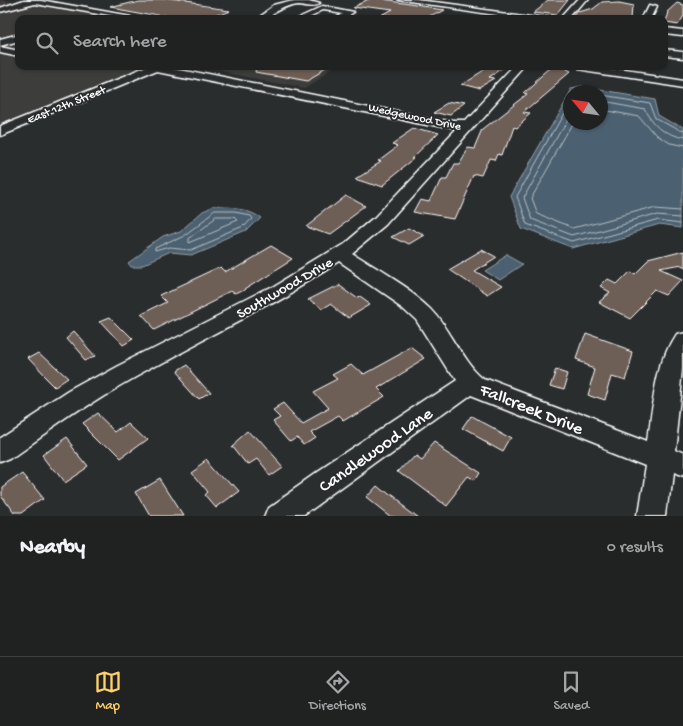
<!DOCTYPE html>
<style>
:root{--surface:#202222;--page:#2d2f2f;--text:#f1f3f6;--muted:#a2a4a5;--line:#3d3f40;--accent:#ffd166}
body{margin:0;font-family:"Gochi Hand",sans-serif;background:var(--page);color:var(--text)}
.compass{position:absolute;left:563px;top:85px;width:45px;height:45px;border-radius:50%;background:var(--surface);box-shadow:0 1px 4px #0004;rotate:299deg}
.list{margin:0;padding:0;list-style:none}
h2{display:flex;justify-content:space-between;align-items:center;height:65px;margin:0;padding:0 20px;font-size:21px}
h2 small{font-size:16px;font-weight:400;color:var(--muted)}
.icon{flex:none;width:28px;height:28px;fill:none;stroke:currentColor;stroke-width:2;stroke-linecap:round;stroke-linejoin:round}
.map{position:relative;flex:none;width:683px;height:516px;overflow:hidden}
.search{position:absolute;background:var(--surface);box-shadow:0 1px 4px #0004;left:15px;right:15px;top:15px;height:55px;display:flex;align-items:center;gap:12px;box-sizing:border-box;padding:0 18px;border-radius:10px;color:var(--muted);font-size:19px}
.sheet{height:140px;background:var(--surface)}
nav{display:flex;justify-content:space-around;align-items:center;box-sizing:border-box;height:70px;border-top:1px solid var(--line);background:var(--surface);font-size:14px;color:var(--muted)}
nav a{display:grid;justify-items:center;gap:2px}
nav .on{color:var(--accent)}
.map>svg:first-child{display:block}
.built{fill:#3e3c3a}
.water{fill:#4b616f;stroke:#93a0a9;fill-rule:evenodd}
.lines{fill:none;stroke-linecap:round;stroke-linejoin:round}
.shore{stroke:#b7c0c5;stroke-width:1}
.building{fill:#6e5e56;stroke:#fff}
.minor-casing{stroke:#fff;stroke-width:3}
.minor{fill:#2a2d2e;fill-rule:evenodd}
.labels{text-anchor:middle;stroke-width:4;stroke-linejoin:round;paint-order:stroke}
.far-street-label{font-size:12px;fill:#fff;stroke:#2a2d2e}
.street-label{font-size:15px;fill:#fff;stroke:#2a2d2e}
.near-street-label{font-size:18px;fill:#fff;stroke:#2a2d2e}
</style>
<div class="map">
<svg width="683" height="516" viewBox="0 0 683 516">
<rect width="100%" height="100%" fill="#2a2d2e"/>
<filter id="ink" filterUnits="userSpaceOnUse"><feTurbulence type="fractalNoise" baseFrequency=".02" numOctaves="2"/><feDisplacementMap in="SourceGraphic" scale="10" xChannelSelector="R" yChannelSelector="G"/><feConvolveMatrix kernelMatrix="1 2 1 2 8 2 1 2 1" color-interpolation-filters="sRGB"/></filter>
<g filter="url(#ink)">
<g class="built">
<path d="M0 0 125 19H19V66H146L0 124Z"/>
<path d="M192 66H340L304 88Z"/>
</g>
<g class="water">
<path d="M582 87 655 99 659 116 683 130V228L659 225 573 249 521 229 509 197 571 89ZM600 92V122H570V92Z"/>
<path d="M214 208C231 208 246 207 260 218L246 232 191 255 169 253 142 265H132L129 261 163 237 181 231 202 213Z"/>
<path d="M506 255 522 264 498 280 482 270Z"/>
</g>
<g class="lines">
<g class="shore">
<path d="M600 95 650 103 656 119 683 134"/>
<path d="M570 99 515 197 525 225 574 243 658 220 683 223"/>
<path d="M600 101 645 109C653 125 664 137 683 140"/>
<path d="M600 109 639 116 657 137 669 145 683 148"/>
<path d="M570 112 522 198 530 220 574 237 657 214 683 216"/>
<path d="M573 122 530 198 536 214 574 229 655 207 683 209"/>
<path d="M215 213H236L249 216 251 219 243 228 191 250 169 248 155 252V249L185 235Z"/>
<path d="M216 219H235L238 222 190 242V238Z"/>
</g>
</g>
<g class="building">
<path d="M138 0H163L229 9 203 19H177L110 7Z"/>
<path d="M371 0 412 5 442 10 426 19H379L390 13 353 8Z"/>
<path d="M548 0H570L558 15 533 12Z"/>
<path d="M619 1 634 4 633 19H575L580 13 593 9 602 2Z"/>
<path d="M677 3 683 5V16L677 25 664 23 667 12Z"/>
<path d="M257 66H332L306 81 256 72Z"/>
<path d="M490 67 505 70 490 80 496 81 479 91 460 86Z"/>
<path d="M553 68H558L569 74 524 112 531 113 515 127 512 126 502 155 499 154 496 161 491 160 483 178 474 176 455 219 415 212 422 199 431 201 442 177H446L453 163H458L468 147 475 148 483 129 528 94 525 93Z"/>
<path d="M449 103 464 106 451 116 434 112Z"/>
<path d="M414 128 438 135 415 157H417L382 185 357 176 381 161 378 160 398 145 392 143Z"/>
<path d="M346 195 366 206 328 234 306 226Z"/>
<path d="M409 228 424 236 409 245 393 237Z"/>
<path d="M271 245 293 258 245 288 246 289 236 294 232 291 154 330 141 316 168 303 161 296 221 268 225 272Z"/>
<path d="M481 249 494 256 472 270 501 287 487 296 447 269Z"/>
<path d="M683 252V269L680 267 661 271 683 281 669 296 657 291 630 318 599 302 610 293 601 288 609 280 617 284 630 271 635 274 648 261Z"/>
<path d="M338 284 357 298 360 297 371 305 349 318 331 304 321 310 308 299Z"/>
<path d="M111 317 134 340 124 346 101 321Z"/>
<path d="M73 331 95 356 86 360 66 337Z"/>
<path d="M585 334 633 351 625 377 612 373 605 400 587 394 595 367 576 360Z"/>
<path d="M412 348 426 359 376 389 384 397 343 421 338 416 309 432 315 438 304 445 297 437 291 441 273 420 280 416 273 409 283 403 301 423 328 408 313 391 338 378 333 374 351 364 363 375Z"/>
<path d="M39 353 56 369 67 379 55 387 45 377 28 359Z"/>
<path d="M184 365 209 393 199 399 174 371Z"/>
<path d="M555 368 567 372 562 389 549 385Z"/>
<path d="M98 413 118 432 131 422 148 438 118 460 82 424Z"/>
<path d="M472 416 511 437 503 451 463 429Z"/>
<path d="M250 430 282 466 269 475 256 459 248 464 233 445Z"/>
<path d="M67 439 87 464 63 480 44 455Z"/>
<path d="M434 443 481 473 476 481 469 477 446 506 399 471 414 455 420 459Z"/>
<path d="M209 458 239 492 217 508 206 495 210 492 192 470Z"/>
<path d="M22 472 45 500 23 516H15L0 496V487Z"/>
<path d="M160 480 183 516H149L136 494Z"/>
<path d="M378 485 389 494 418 516H391L367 497Z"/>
</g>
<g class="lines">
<g class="minor-casing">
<g id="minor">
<path d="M24 0H41L147 19H127L35 3 0 12V8Z"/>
<path d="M294 0H309L319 3C313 7 306 3 299 3 281 5 272 19 254 19L274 5Z"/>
<path d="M397 0H419L560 19H534Z"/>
<path d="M580 0H588L572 19H563Z"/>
<path d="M650 5 657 7 651 19H643Z"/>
<path d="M322 6 353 12 342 19H331L341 13 323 10 305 19H294Z"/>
<path d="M664 29 683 31V37L664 35Z"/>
<path d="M19 34V40L0 45V39Z"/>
<path d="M0 46 19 50V56L0 52Z"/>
<path d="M664 50 683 52V58L664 56Z"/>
<path d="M149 66H169L453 123H464L518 66H529L388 224 352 254C378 271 409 287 432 309 452 330 462 361 485 380L648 442C654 406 654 365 675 334L683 332V369L674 451 683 455V479L672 475 667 516H637L645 464 471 395 304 516H265L269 506 316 473 455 381 417 320 403 307 339 263C273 306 202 339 133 378 90 402 50 431 10 459L0 463V437L69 392 116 366 274 286 343 244 376 216 457 131 158 70 0 135V126Z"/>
<path d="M572 66H599L683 79V85L577 69Z"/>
</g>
</g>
<use href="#minor" class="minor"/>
</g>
</g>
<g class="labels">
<g class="far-street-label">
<text transform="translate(66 104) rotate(-22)" y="4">East 12th Street</text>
<text transform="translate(415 116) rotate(12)" y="4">Wedgewood Drive</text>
</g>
<g class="street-label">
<text transform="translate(284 287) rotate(-30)" y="5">Southwood Drive</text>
</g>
<g class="near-street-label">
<text transform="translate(532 408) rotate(22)" y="6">Fallcreek Drive</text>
<text transform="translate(375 449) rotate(-35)" y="6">Candlewood Lane</text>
</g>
</g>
</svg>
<svg class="compass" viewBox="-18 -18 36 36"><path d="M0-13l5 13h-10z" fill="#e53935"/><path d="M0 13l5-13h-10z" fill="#a2a4a5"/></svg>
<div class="search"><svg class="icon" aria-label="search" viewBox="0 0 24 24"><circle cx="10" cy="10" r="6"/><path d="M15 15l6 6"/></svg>Search here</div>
</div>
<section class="sheet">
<h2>Nearby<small>0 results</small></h2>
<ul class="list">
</ul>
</section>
<nav>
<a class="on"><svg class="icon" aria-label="map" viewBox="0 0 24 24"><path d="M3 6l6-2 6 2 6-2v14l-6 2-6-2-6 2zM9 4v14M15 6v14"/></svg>Map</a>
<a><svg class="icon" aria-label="directions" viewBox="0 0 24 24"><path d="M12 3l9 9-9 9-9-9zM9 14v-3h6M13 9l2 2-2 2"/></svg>Directions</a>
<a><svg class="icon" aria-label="saved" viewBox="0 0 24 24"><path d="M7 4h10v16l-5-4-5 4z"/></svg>Saved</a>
</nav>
